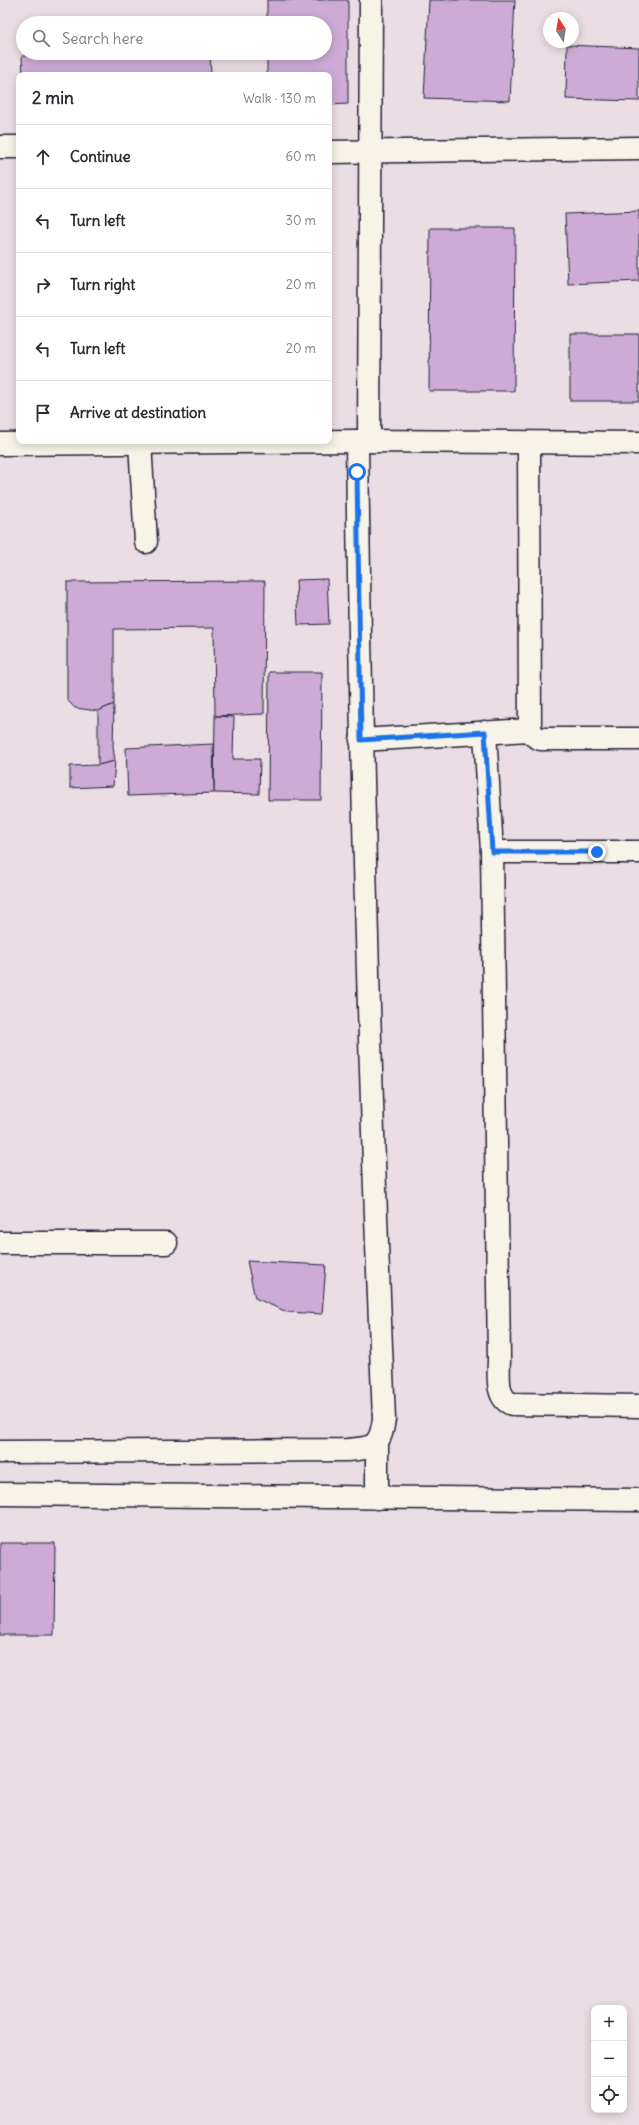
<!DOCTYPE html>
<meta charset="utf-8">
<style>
:root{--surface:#fff;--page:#f7f7f7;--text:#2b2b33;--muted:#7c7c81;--line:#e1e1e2}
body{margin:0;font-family:Delius,sans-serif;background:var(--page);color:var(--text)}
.controls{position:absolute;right:12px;bottom:12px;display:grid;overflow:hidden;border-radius:8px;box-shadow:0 2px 10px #0003}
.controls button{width:36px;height:36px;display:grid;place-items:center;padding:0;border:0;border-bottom:1px solid var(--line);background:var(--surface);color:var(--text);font:20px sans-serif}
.compass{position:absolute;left:543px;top:12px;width:36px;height:36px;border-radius:50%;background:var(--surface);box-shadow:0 2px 10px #0003;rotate:348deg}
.stop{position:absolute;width:12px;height:12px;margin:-9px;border:3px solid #1a73e8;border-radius:50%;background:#fff}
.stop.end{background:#1a73e8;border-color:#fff;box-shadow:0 1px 4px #0008}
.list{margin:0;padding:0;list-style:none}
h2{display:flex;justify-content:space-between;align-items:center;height:52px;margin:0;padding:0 16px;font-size:17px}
h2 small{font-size:13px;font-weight:400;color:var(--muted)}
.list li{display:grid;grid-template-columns:26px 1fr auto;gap:12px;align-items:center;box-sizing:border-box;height:64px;padding:0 16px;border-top:1px solid var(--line)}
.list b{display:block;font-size:15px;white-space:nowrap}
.list em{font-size:13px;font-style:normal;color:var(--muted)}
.icon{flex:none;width:22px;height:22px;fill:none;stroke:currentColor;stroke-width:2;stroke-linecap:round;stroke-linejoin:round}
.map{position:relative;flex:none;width:639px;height:2125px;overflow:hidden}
.search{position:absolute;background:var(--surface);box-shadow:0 2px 10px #0003;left:16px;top:16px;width:316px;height:44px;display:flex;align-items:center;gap:10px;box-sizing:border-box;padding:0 14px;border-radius:22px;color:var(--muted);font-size:15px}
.panel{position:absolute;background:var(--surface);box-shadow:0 2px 10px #0003;left:16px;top:72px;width:316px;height:372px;border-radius:8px}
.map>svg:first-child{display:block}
.building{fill:#cdabd6;stroke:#22223b}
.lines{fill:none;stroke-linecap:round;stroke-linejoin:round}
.minor-casing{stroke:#22223b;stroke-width:25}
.major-casing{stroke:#22223b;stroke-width:25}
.minor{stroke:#f7f3e8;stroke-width:22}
.major{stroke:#f7f3e8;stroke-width:22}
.route{stroke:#1a73e8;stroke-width:5}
</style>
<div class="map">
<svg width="639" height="2125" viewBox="0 0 639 2125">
<rect width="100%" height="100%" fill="#eadde3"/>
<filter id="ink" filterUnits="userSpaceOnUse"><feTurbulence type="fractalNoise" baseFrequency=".025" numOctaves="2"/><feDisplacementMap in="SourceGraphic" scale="8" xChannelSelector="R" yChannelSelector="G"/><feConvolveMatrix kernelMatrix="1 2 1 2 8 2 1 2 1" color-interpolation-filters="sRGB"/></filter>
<g filter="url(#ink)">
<g class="building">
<path d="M267 0H348V104L329 105V75H267V53H325V23H267Z"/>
<path d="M429 0H515L510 101 424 98Z"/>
<path d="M567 45 639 48V101L566 99Z"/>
<path d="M152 53H210L211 75H23L22 56Z"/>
<path d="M639 211V281L568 284 565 214Z"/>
<path d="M430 228H515L514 391H429Z"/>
<rect x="570" y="334" width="69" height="67"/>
<path d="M327 579 329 624 298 625 296 580Z"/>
<path d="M265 581 264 714 215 716 214 628 114 629V704L98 711 75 708 67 700V582Z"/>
<path d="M269 672H322L321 800H268Z"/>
<path d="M114 704 113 747 115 761 98 765V711Z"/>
<path d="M215 716 234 717 233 759H260L259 794 214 793Z"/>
<path d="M213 744 214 793 128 796 126 748Z"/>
<path d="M115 761 113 786 70 788V766L98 765Z"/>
<path d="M247 1261 326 1265 322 1314 287 1312 255 1298Z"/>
<path d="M0 1543H55L54 1635H0Z"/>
</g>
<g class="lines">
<g class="minor-casing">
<g id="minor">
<path d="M0 147H19"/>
<path d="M329 152 639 148"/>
<path d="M369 441 371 0"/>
<path d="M140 443 146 542"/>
<path d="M529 443 530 730 533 735 540 739H639"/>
<path d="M0 444 357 441 639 443"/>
<path d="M485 732 492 852 499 1358C499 1373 495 1398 512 1404L639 1406"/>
<path d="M361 740 530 730"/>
<path d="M492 852H639"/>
<path d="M0 1243H166"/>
<path d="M0 1452 347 1450C374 1448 380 1447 384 1419 370 1093 361 767 357 441"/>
<path d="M377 1498V1442"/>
</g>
</g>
<g class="major-casing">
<path id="major" d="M0 1494 639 1500"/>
</g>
<use href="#minor" class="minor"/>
<use href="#major" class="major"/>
</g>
</g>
<g class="lines" filter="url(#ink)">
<path class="route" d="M357 472 361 740 485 732 492 852H597"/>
</g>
</svg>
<div class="controls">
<button>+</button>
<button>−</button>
<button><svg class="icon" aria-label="locate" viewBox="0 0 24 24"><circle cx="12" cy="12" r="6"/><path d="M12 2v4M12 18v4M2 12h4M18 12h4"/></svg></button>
</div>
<svg class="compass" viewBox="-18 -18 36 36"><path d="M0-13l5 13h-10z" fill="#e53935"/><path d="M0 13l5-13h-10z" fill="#7c7c81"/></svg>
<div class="stop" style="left:357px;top:472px"></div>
<div class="stop end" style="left:597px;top:852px"></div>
<div class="search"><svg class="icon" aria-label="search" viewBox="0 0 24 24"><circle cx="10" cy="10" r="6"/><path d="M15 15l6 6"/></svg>Search here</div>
<section class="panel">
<h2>2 min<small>Walk · 130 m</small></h2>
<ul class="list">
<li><svg class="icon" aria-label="ahead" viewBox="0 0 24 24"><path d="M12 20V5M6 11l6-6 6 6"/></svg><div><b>Continue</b></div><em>60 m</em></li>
<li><svg class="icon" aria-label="left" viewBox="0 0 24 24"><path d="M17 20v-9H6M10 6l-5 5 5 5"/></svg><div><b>Turn left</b></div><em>30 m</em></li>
<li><svg class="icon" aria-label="right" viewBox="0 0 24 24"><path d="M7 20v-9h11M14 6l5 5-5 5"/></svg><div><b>Turn right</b></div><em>20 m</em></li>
<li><svg class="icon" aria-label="left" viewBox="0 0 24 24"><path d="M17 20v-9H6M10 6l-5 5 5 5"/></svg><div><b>Turn left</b></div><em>20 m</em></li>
<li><svg class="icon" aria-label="arrive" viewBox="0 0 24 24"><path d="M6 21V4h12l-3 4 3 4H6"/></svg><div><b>Arrive at destination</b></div></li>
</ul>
</section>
</div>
